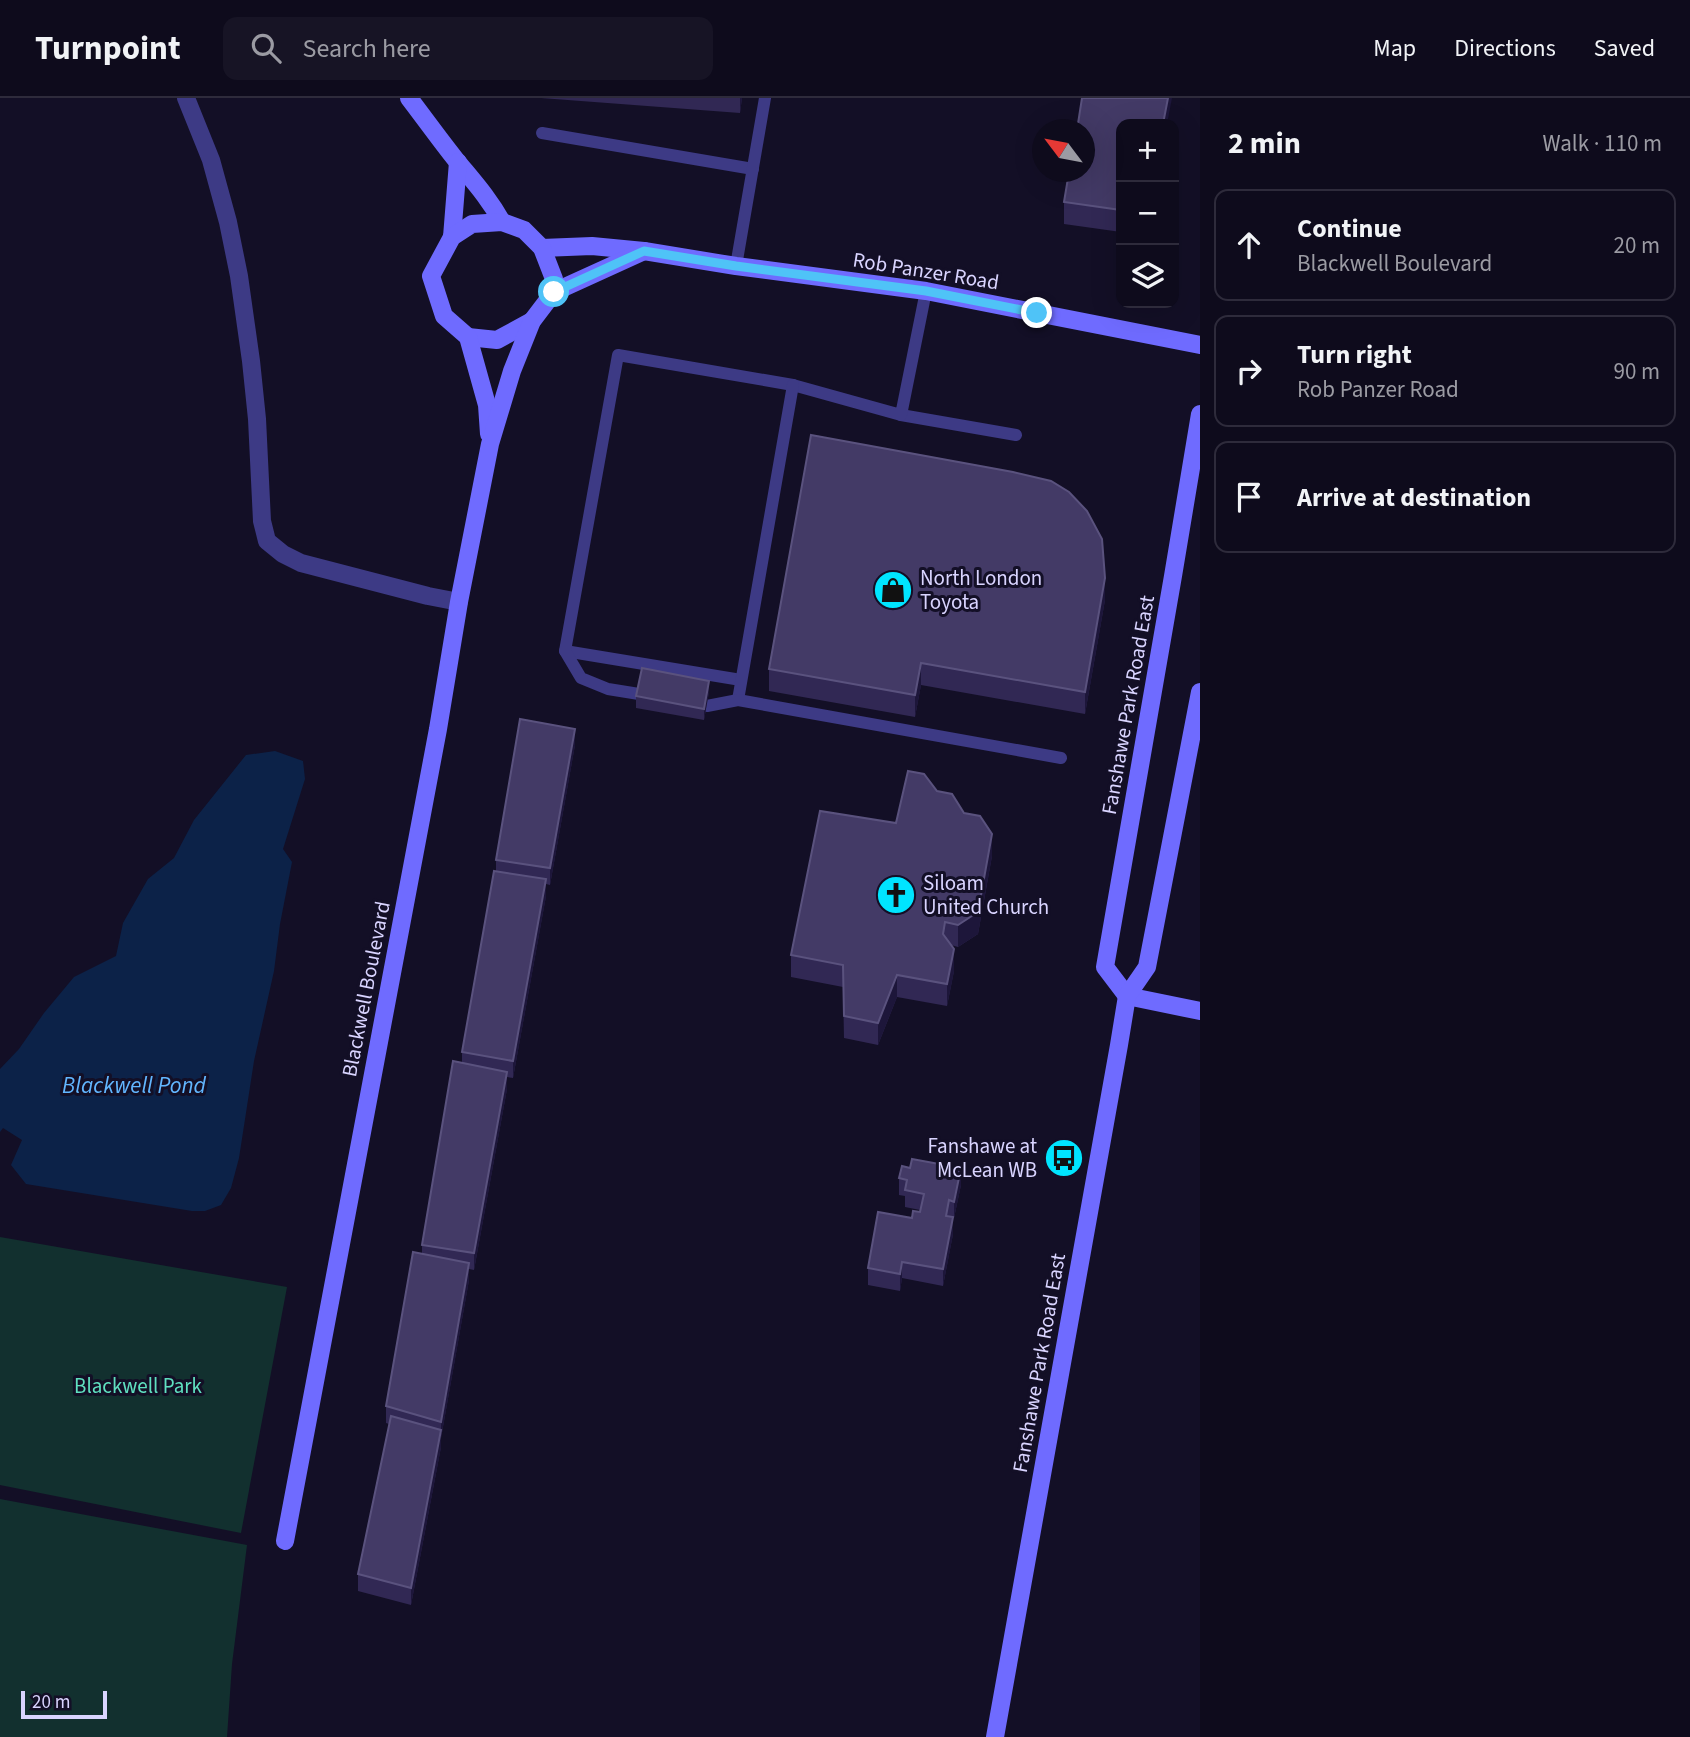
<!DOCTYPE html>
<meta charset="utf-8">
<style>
:root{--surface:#0e0b1c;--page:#171425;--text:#f1f3f6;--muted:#9b9ba3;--line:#2e2b3b}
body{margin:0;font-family:"Source Sans 3",sans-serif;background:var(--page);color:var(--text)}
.controls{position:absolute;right:21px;top:21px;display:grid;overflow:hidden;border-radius:14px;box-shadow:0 7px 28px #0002}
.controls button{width:63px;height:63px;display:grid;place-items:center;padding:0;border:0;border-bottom:2px solid var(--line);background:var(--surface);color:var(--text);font:35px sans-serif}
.compass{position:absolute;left:1032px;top:21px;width:63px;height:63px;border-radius:50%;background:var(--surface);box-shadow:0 7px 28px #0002;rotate:302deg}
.scale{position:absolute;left:21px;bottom:18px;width:86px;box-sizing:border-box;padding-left:7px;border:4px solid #d9d4ff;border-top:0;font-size:19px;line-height:24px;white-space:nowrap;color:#d9d4ff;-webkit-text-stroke:5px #130f26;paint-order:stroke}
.stop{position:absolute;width:21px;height:21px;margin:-16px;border:5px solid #4fc3f7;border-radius:50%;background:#fff}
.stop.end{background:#4fc3f7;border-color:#fff;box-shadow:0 2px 7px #0008}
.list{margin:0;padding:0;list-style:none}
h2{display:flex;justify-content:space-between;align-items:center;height:91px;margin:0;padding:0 28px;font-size:30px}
h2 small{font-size:23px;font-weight:400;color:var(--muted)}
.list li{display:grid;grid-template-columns:46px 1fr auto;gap:21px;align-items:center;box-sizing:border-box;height:112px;margin:0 14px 14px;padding:0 14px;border:2px solid var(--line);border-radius:14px}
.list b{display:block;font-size:26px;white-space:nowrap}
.list p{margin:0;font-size:23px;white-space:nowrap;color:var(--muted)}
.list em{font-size:23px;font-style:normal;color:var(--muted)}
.icon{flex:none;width:38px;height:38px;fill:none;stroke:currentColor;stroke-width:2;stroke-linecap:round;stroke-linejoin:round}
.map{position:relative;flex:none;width:1200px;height:1639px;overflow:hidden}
header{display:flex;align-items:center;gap:42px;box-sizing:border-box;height:98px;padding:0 35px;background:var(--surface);border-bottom:2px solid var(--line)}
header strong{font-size:33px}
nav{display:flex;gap:38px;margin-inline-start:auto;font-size:24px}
.search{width:490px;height:63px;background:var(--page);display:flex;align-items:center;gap:18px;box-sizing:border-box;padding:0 24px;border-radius:14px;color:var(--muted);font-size:26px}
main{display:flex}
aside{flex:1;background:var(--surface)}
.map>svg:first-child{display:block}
.green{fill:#12302f}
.water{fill:#0c2248}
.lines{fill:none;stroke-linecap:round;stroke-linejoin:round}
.lane{stroke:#3d3a85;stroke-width:12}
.street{stroke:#3d3a85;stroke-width:18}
.secondary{stroke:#6f6bff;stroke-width:18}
.wall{fill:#312854}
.shaded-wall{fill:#1d163a}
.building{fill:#433a66;stroke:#5a527e;stroke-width:2}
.route{stroke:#4fc3f7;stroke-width:9}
.labels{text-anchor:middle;stroke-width:6;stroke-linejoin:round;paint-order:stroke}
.street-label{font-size:21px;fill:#d9d4ff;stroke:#130f26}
.poi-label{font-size:21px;fill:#d9d4ff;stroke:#130f26;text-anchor:start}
.park-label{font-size:21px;fill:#5fe0c0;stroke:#130f26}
.water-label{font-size:23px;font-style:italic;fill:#62b6ff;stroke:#130f26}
</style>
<header>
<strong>Turnpoint</strong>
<div class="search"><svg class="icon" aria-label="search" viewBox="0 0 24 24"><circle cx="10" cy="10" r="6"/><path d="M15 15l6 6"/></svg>Search here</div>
<nav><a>Map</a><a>Directions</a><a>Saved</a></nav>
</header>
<main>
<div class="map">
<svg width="1200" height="1639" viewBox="0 0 1200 1639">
<rect width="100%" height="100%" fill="#130f26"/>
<g class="green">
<path d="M0 1139 287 1189 241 1435 0 1387Z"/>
<path d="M0 1401 247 1447 232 1566 227 1639H0Z"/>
</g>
<path class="water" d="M275 653 303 663 305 681 283 751 292 764 280 826 274 873 254 963 239 1060 231 1090 221 1107 205 1113H192L26 1086 11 1067 22 1042 3 1030 0 1034V971L19 951 44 915 74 879 116 858 123 825 148 781 174 760 194 722 246 657Z"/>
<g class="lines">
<g class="lane">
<path d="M542 35 753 71"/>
<path d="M736 168 765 0"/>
<path d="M901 317 1016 337"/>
<path d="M565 553 741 582"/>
<path d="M639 596 608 591 581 580 565 553 618 257 793 287 901 317 926 193"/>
<path d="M738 602 793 287"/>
<path d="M707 608 738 602 1061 660"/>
</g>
<path class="street" d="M186 0 211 62 228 124 239 178 251 263 257 321 262 423 267 443 283 456 301 465 428 498 459 504"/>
<g class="secondary">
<path d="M409 0C425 21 440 42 456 62 474 84 488 99 502 124"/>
<path d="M452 139 458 64"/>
<path d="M542 150 592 148 644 153 736 168 926 193 1200 247"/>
<path d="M468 239 497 242 532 223"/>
<path d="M489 336 487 307 468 239 444 218 431 178 452 139 472 126 502 124 524 132 542 150 554 181V194"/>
<path d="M1127 898 1105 869 1173 478 1200 316"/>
<path d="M1127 898 1200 913"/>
<path d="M285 1443 438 631 459 504 490 346 512 273 532 223 554 194 644 153"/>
<path d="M995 1639 1119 947 1127 898 1147 869 1200 594"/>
</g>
</g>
<g class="wall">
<path d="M541 0H742L740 15Z"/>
<path d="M1121 26V134L1064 126V104Z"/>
<path d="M1105 502 1085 616 921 587 915 619 769 593V571Z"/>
<path d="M709 594 704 622 636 610V598Z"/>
<path d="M575 647 550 787 546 786V798L513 980 507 979V991L474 1172 469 1171V1182L441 1340V1349L411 1507 358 1493V1476L389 1326 386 1325V1308L422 1156V1147L462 965V954L496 773V762Z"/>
<path d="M937 693 964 715 992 758 978 836 958 849 951 847 954 873 947 908 897 899 878 947 844 940 843 889 791 879V857L896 725Z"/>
<path d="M899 1080 961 1087 954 1120H953V1136L943 1188 902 1180 900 1193 868 1187V1170L912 1120 920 1114V1112L905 1109V1098L899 1097Z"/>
</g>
<g class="shaded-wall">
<path d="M740 0H742L740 15Z"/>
<path d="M1168 0H1172L1167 26H1163Z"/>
<path d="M1105 480V502L1085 616V594Z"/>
<path d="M921 565V587L915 619V597Z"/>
<path d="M709 583V594L704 622V611Z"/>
<path d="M575 631V647L550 787V770Z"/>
<path d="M992 736V758L978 836 958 849V827Z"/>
<path d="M546 781V798L513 980V963Z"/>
<path d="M954 851V873L947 908V886Z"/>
<path d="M897 877V899L878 947V925Z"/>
<path d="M507 974V991L474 1172V1155Z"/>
<path d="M961 1070V1087L954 1120V1104Z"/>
<path d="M953 1119V1136L943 1188V1171Z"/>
<path d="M902 1164V1180L900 1193V1176Z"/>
<path d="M469 1165V1182L441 1340V1349L411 1507V1490L441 1333V1324Z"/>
</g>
<g class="building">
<path d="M1082 0H1168L1163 26H1121V112L1064 104 1069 74H1084V32H1077Z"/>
<path d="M811 337 1013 374 1051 383 1069 394 1087 413 1102 441 1105 480 1085 594 921 565 915 597 769 571Z"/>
<path d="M642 570 709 583 704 611 636 598Z"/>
<path d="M520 621 575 631 550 770 496 762Z"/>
<path d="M908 673 924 676 937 693 952 696 964 715 980 718 992 736 978 814 958 827 945 824 943 836 954 851 947 886 897 877 878 925 844 918 843 867 791 857 820 713 896 725Z"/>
<path d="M494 773 546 781 513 963 462 954Z"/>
<path d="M453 963 507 974 474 1155 422 1147Z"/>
<path d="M912 1061 961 1070 954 1104 949 1102 946 1118 953 1119 943 1171 902 1164 900 1176 868 1170 878 1114 912 1120 913 1113 920 1114 924 1096 905 1092 907 1082 899 1080 902 1068 910 1070Z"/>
<path d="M413 1154 469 1165 441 1324 386 1308Z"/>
<path d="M391 1318 441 1332 411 1490 358 1476Z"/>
</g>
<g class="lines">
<path class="route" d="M554 194 644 153 736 168 926 193 1037 215"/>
</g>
<defs>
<g id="shop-disc" transform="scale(2.0125)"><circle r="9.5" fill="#00e5ff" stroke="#130f26"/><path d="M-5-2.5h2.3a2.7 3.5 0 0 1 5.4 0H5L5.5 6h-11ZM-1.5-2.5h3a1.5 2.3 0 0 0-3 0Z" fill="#111"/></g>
<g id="church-disc" transform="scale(2.0125)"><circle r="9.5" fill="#00e5ff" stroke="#130f26"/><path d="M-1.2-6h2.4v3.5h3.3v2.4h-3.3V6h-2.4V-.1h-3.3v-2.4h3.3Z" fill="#111"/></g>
<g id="bus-disc" transform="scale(2.0125)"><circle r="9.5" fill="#00e5ff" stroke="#130f26"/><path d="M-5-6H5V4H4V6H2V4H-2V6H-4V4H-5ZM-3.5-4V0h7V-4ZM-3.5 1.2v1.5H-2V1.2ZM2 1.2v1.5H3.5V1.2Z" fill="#111"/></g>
</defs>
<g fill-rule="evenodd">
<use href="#shop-disc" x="893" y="492"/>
<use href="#church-disc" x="896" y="797"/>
<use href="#bus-disc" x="1064" y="1060"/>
</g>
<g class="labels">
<g class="street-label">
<text transform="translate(926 173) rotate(9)" y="7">Rob Panzer Road</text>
<text transform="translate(1128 607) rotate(-80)" y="7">Fanshawe Park Road East</text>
<text transform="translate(366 891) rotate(-79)" y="7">Blackwell Boulevard</text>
<text transform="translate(1039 1265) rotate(-80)" y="7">Fanshawe Park Road East</text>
</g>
<g class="poi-label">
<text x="920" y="487">North London<tspan x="920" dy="24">Toyota</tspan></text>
<text x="923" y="792">Siloam<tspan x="923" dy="24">United Church</tspan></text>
<text x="1037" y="1055" text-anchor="end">Fanshawe at<tspan x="1037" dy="24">McLean WB</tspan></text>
</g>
<g class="park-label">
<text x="138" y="1295">Blackwell Park</text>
</g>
<g class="water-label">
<text x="134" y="995">Blackwell Pond</text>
</g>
</g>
</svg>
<div class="controls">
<button>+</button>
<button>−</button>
<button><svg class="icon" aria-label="layers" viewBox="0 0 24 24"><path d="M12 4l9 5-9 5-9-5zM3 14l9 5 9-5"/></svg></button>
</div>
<svg class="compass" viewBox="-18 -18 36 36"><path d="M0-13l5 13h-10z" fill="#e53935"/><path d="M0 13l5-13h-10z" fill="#9b9ba3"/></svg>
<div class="scale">20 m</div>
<div class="stop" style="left:554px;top:194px"></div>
<div class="stop end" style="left:1037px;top:215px"></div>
</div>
<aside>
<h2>2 min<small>Walk · 110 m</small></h2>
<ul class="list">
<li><svg class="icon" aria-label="ahead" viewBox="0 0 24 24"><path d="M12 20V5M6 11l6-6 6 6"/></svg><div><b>Continue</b><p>Blackwell Boulevard</p></div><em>20 m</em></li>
<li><svg class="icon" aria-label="right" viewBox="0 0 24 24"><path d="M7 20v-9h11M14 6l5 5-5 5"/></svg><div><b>Turn right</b><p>Rob Panzer Road</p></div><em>90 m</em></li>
<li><svg class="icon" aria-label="arrive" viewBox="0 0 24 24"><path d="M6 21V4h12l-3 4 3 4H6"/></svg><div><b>Arrive at destination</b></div></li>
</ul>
</aside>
</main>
